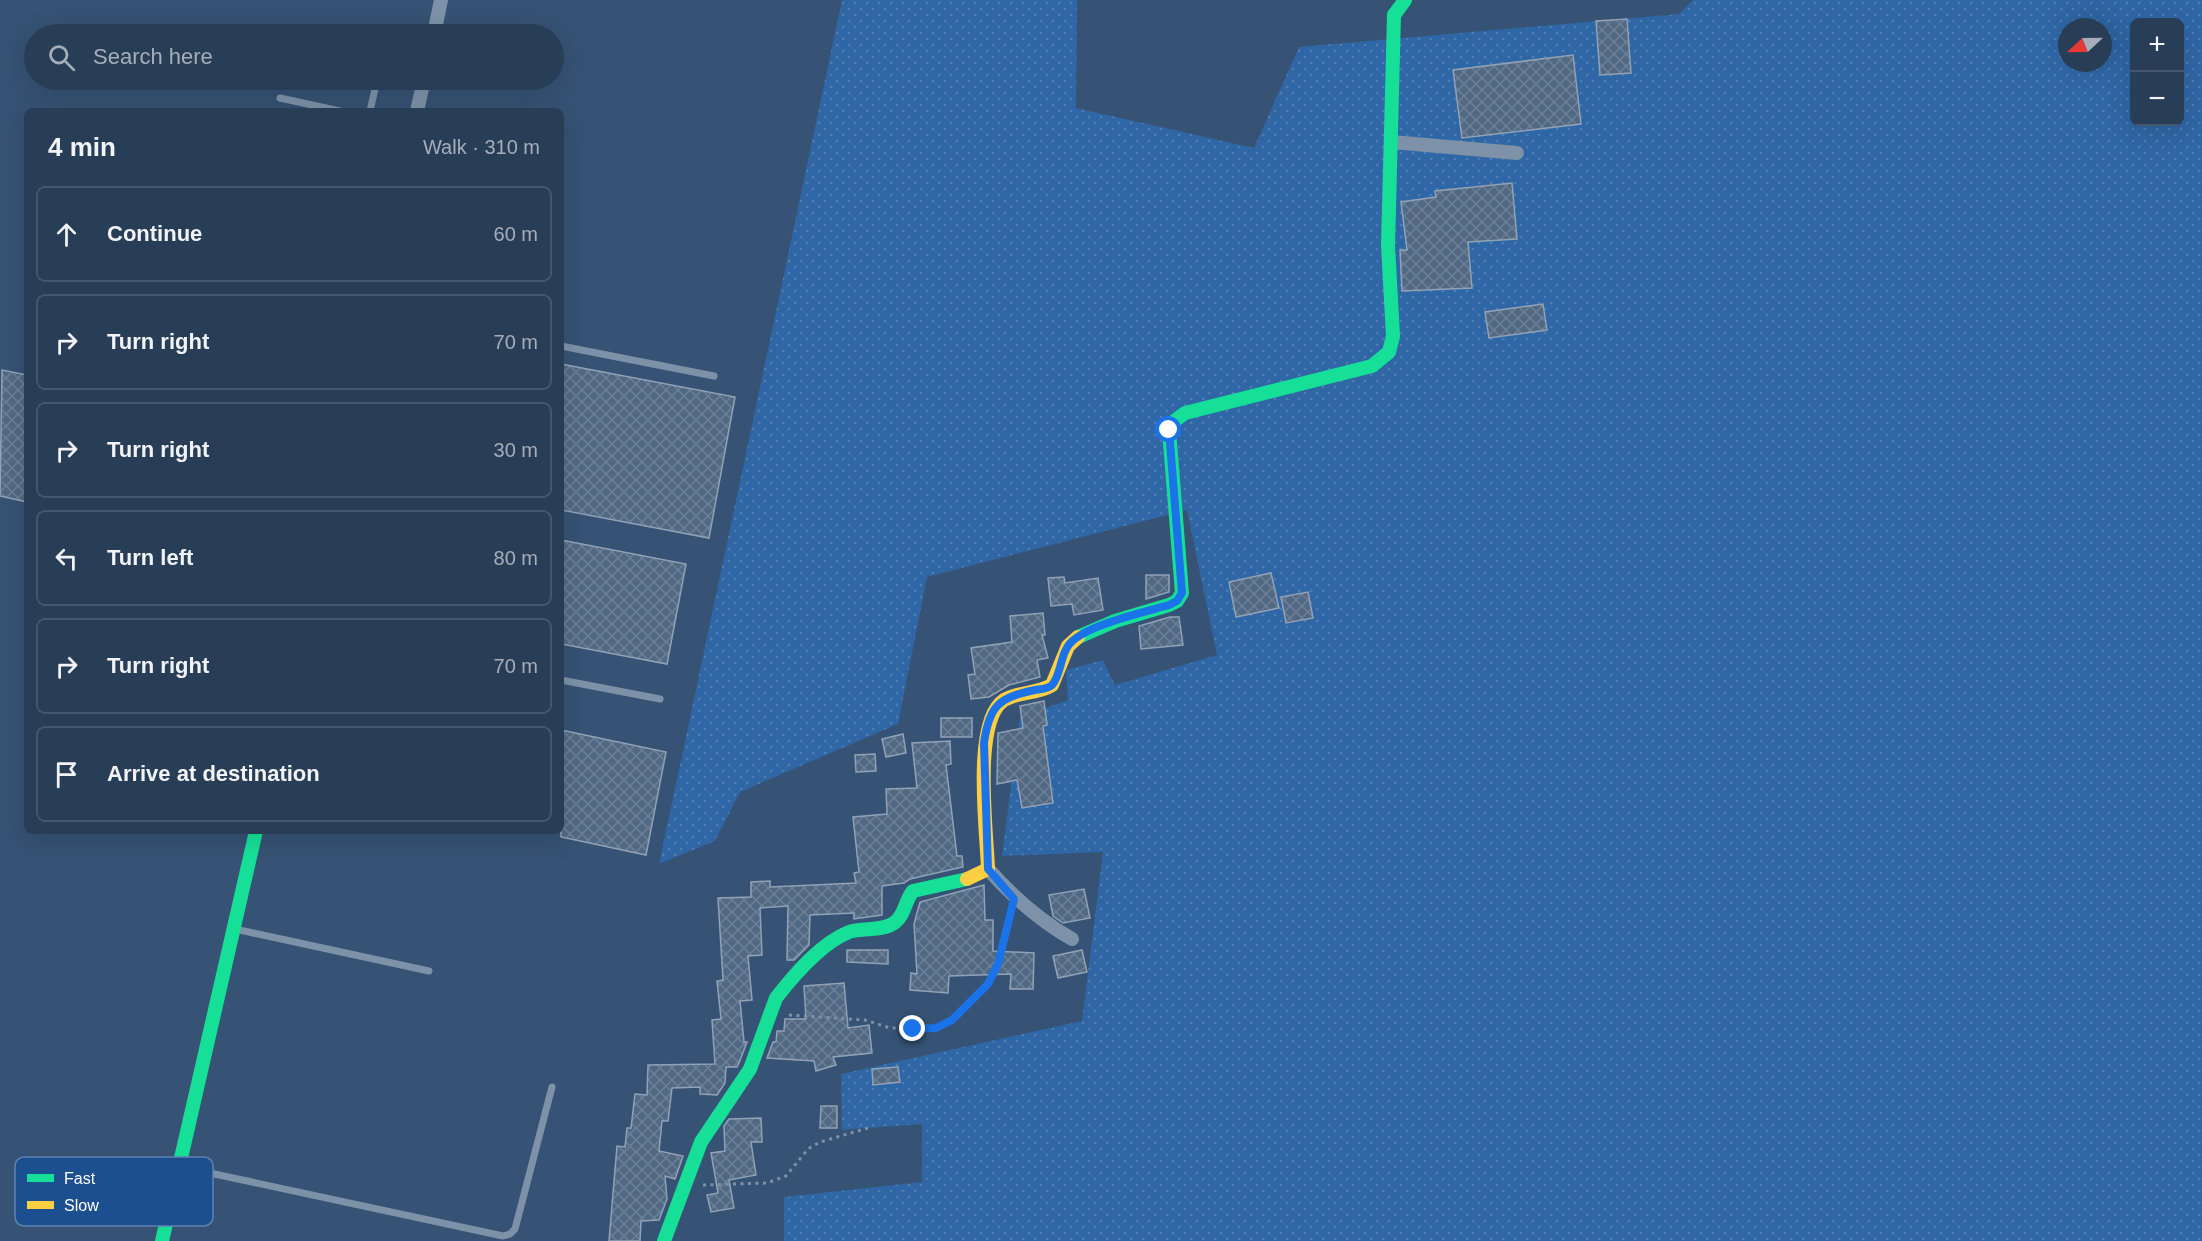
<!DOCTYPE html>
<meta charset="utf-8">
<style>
:root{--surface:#283e57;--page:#344961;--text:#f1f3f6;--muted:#a5aeba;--line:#44576d}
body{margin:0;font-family:Arial,sans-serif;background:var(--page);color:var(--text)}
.controls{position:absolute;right:18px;top:18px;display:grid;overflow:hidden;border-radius:9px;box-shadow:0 6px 24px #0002}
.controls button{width:54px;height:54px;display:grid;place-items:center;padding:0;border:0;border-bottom:2px solid var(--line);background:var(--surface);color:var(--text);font:30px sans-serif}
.compass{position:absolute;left:2058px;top:18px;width:54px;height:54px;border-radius:50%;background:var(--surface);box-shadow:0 6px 24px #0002;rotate:248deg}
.stop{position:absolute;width:18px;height:18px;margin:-14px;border:4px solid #1a73e8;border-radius:50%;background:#fff}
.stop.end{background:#1a73e8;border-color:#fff;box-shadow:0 2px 6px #0008}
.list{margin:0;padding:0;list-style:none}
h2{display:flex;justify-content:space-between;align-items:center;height:78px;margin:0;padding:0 24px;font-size:26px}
h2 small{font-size:20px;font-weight:400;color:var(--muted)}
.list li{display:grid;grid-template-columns:39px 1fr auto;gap:18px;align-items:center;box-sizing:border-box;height:96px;margin:0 12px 12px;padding:0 12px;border:2px solid var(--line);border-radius:9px}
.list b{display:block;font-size:22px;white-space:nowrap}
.list em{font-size:20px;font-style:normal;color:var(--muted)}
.icon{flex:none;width:33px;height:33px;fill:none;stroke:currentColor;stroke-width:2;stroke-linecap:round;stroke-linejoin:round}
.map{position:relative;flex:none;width:2202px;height:1241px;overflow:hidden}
.search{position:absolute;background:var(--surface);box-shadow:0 6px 24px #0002;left:24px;top:24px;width:540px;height:66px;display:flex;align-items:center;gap:15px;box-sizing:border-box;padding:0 21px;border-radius:33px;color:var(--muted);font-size:22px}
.panel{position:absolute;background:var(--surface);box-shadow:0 6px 24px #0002;left:24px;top:108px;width:540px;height:726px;border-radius:9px}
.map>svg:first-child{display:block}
.grass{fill:url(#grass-dots);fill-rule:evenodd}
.building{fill:url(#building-cross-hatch);stroke:#92a2b6;stroke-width:1.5}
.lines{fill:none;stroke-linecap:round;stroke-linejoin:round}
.path{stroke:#7d92a8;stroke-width:3;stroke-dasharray:3 4.5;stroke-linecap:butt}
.lane{stroke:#7d92a8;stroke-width:7}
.street{stroke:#7d92a8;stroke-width:14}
.fast{stroke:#16e098;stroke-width:14}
.slow{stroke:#ffcf43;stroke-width:14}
.route{stroke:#1a73e8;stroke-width:8}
.key{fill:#1b4f8f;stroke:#5f84b1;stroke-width:1.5}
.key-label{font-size:16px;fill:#fff}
</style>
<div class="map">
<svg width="2202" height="1241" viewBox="0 0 2202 1241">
<defs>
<pattern id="grass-dots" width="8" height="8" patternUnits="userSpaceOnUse" patternTransform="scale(1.5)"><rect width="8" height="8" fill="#2f66a5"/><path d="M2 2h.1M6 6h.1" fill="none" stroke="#4e7db2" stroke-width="1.8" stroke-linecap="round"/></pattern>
<pattern id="building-cross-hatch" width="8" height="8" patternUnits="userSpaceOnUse" patternTransform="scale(1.5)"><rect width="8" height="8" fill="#526984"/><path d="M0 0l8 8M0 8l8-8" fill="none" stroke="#6c8096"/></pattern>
</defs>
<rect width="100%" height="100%" fill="#365274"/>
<path class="grass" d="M842 0H1077L1076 108 1254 148 1299 47 1679 14 1693 0H2202V1241H784V1197L922 1182V1124L842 1130 841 1074 1082 1021 1103 852 1002 856 1020 717 1068 700 1066 670 1103 660 1115 685 1217 655 1187 510 927 577 898 724 740 792 715 841 659 864ZM2134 22H2180V122H2134ZM2067 27H2103V63H2067Z"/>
<g class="building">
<path d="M1627 19 1631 73 1600 75 1596 21Z"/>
<path d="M1573 55 1581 124 1462 138 1453 70Z"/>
<path d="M1512 183 1517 239 1468 242 1472 288 1402 291 1400 250H1407L1401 202 1436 197 1435 191Z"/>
<path d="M1543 304 1547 330 1489 338 1485 312Z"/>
<path d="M561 364 735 397 709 538 561 510Z"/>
<path d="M2 370 27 375V502L0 496Z"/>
<path d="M561 540 686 564 667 664 561 644Z"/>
<path d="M1271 573 1279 608 1236 617 1229 582Z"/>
<path d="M1146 575H1169V592L1146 599Z"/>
<path d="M1064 577 1065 583 1098 578 1103 610 1074 615 1072 604 1051 606 1048 578Z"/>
<path d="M1308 592 1313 618 1286 623 1281 597Z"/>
<path d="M1043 613 1045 635H1042L1048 658 1037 660 1040 677 1009 685 989 697 971 699 968 675 975 674 971 648 1012 642 1010 616Z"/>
<path d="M1170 617H1179L1183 645 1141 649 1139 626Z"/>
<path d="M1044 701 1047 725 1043 726 1053 803 1022 808 1017 780 997 784 998 733 1023 728 1020 706Z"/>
<rect x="941" y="718" width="31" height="19"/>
<path d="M561 730 666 752 646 855 561 837Z"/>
<path d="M903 734 906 753 886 757 882 739Z"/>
<path d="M950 741 951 764 946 765 957 856H962L963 867 910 879 904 883 882 886V915L854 919V913L810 915 809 945 794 960H787L788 906 760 908 762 955 748 956 752 1000 740 1001 744 1042H747L739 1063 737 1067H726L725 1083 717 1095 700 1094V1087L672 1088 668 1121H662L659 1151 683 1156 675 1179 665 1176 667 1199 659 1220 641 1221 640 1241H609L617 1146 625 1147 627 1128H631L635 1094 647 1095 648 1065 715 1064 712 1020 721 1019 717 981 723 980 718 898 751 897V882L770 881V887L856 883 854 873 859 872 853 817 887 814 886 789 917 788 912 743Z"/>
<path d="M875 754 876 771 856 772 855 755Z"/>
<path d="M984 885 985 920H993V951L1034 953 1033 989H1010L1011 974 949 976 948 993 910 990 911 973 917 974 914 924 920 902Z"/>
<path d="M1084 889 1090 918 1063 923 1053 916 1049 895Z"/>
<path d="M847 950H888V964L847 962Z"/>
<path d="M1082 950 1087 972 1058 978 1053 956Z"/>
<path d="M844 983 848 1028 869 1025 872 1053 833 1057 836 1065 816 1071 814 1061 767 1058 773 1042H776L777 1031H784L785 1019H806L804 986Z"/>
<path d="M898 1067 900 1082 873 1085 872 1069Z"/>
<path d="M821 1106H837V1128H820Z"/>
<path d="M761 1118 762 1142H751L756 1175 729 1180 734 1208 711 1212 707 1195 718 1193 711 1153 725 1151 724 1126 729 1119Z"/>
</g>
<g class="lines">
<g class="path">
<path d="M789 1015 865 1020 890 1028H936L952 1020 988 984 998 964 1011 912"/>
<path d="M703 1185 767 1183 786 1176 808 1149 820 1142 868 1128"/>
</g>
<g class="lane">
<path d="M280 98 340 111"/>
<path d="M370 111 377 80"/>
<path d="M561 346 714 376"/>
<path d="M561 680 660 699"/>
<path d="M235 929 429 971"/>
<path d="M182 1167 503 1236 510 1234 515 1229 552 1087"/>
</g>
<g class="street">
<path d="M434 34 441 0"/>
<path d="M417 111 424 80"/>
<path d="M1392 142 1517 153"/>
<path d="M988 869C1013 897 1039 920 1072 939"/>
</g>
<g class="fast">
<path d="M1078 637 1115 621 1169 605 1177 601 1182 593 1169 430 1173 422 1185 413 1372 366 1389 352 1393 336 1388 246 1394 15 1405 0"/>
<path d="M162 1241 256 831"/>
<path d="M664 1241 701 1142 750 1069 776 998C794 975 821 943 849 932 863 927 881 932 894 923 905 916 905 900 913 891L967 879"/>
</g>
<path class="slow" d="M967 879 988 869C987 833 972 721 1004 700 1019 691 1038 694 1052 685L1068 646 1078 637"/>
</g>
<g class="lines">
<path class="route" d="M913 1029 936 1028 952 1020 988 984 998 964 1014 899 988 869 984 743C989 706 999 697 1035 690 1041 689 1048 689 1052 685 1061 675 1060 657 1068 646 1081 626 1145 612 1169 605L1177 601 1182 593 1169 430"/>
</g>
<rect x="15" y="1157" width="198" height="69" rx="9" class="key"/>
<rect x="27" y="1174" width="27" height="8" fill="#16e098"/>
<rect x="27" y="1201" width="27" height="8" fill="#ffcf43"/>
<g class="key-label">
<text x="64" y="1184">Fast</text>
<text x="64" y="1211">Slow</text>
</g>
</svg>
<div class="controls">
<button>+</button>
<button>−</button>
</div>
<svg class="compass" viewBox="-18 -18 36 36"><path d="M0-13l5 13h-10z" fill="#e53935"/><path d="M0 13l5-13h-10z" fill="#a5aeba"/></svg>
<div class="stop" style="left:1169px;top:430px"></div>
<div class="stop end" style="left:913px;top:1029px"></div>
<div class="search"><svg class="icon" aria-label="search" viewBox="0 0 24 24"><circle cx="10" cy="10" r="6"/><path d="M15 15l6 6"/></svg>Search here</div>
<section class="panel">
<h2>4 min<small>Walk · 310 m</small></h2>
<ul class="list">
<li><svg class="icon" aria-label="ahead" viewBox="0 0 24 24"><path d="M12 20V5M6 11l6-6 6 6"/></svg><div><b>Continue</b></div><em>60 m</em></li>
<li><svg class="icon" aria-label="right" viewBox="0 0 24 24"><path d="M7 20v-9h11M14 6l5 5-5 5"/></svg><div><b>Turn right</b></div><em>70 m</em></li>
<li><svg class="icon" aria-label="right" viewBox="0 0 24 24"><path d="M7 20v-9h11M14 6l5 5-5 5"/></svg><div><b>Turn right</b></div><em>30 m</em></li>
<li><svg class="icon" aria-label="left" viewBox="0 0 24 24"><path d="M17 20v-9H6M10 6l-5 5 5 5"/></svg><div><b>Turn left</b></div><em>80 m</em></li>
<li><svg class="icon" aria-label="right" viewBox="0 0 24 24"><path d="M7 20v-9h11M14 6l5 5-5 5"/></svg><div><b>Turn right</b></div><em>70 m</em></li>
<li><svg class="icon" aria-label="arrive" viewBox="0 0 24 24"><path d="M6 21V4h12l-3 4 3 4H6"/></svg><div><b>Arrive at destination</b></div></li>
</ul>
</section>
</div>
